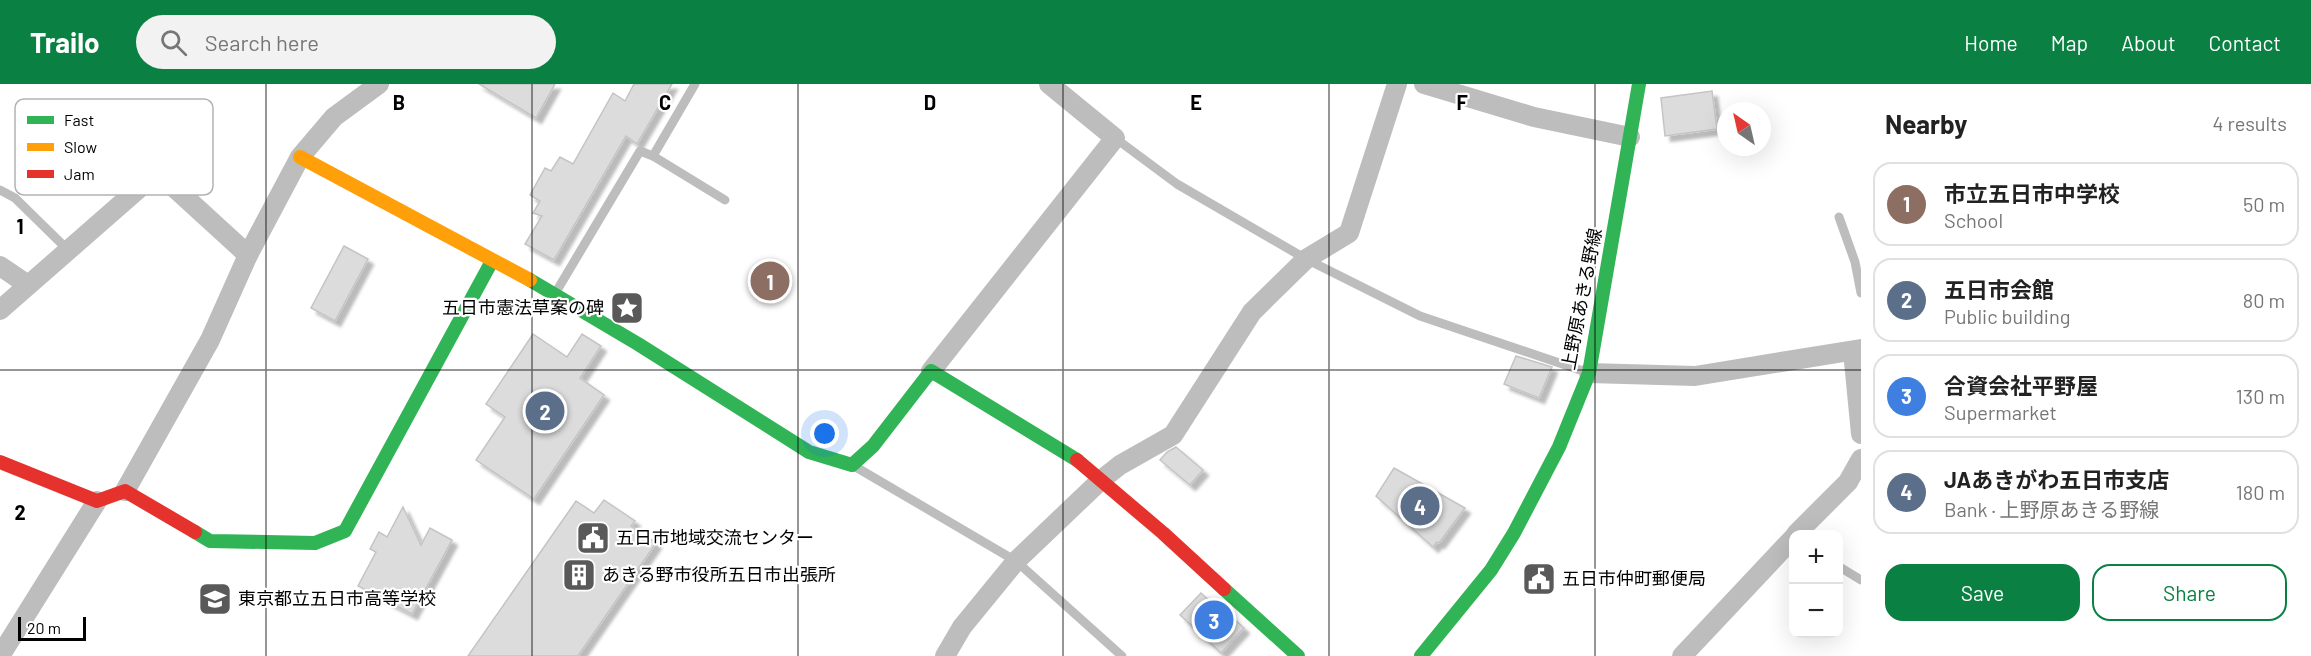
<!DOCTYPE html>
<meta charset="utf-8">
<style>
:root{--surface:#fff;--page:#f2f2f2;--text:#222;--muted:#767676;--line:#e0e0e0;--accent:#0b8043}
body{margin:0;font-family:Barlow,"Noto Sans JP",sans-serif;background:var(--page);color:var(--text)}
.controls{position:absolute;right:18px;bottom:18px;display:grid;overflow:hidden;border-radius:12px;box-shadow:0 6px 24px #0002}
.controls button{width:54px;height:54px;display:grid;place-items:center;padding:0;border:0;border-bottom:2px solid var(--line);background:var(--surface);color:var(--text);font:30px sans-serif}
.compass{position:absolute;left:1717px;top:18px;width:54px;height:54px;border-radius:50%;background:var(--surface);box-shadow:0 6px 24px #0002;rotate:326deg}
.scale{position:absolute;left:18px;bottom:15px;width:68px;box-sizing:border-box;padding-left:6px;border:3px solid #000;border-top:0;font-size:16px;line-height:21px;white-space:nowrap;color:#000;-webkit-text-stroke:4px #fff;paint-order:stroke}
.you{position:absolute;left:825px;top:350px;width:21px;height:21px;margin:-15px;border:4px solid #fff;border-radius:50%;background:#1a73e8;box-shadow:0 0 0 9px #1a73e833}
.badge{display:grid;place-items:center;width:39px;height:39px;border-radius:50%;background:var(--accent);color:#fff;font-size:20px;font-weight:700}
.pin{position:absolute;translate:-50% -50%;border:3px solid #fff;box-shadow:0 2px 6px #0006}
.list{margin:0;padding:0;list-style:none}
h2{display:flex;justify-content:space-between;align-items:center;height:78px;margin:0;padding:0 24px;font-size:26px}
h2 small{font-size:20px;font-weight:400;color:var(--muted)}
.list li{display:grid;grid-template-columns:39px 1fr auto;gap:18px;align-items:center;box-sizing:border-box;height:84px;margin:0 12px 12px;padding:0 12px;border:2px solid var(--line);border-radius:18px}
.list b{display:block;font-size:22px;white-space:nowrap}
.list p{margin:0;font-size:20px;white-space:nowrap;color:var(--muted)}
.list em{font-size:20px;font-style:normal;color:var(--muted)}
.actions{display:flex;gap:12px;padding:18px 24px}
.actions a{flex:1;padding:14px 0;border:2px solid var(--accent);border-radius:18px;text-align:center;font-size:21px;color:var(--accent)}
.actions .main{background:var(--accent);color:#fff}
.icon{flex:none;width:33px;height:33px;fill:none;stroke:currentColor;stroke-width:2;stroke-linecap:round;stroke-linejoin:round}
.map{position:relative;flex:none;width:1861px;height:572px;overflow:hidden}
header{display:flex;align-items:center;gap:36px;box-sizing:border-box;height:84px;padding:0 30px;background:var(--accent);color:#fff}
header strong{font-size:28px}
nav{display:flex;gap:33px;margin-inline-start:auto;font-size:21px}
.search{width:420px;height:54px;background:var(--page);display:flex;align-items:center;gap:15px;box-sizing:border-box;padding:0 21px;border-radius:33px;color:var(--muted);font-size:22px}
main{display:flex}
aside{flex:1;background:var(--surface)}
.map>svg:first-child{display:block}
.building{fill:#dcdcdc;stroke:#c4c4c4;stroke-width:1.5;filter:url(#shadow)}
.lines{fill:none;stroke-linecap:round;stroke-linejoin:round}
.lane{stroke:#bdbdbd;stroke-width:9}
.street{stroke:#bdbdbd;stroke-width:20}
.fast{stroke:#30b455;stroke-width:14}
.slow{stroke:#ff9f0a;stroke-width:14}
.jam{stroke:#e5322d;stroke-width:14}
.grid{fill:none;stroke:#000;stroke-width:1.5;stroke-opacity:0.55}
.labels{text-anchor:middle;stroke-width:4.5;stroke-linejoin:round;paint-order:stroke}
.street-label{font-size:18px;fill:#000;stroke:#fff}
.poi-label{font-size:18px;fill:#000;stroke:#fff;text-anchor:start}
.key{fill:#fff;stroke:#b2b2b2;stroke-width:1.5}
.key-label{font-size:16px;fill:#000}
.grid-label{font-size:20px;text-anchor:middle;font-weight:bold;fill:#000;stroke:#fff;stroke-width:4.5;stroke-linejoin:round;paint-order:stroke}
</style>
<header>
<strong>Trailo</strong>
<div class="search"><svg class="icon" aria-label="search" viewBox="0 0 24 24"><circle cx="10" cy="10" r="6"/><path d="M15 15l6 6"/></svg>Search here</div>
<nav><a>Home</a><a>Map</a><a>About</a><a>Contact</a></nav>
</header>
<main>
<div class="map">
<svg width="1861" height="572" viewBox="0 0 1861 572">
<defs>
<filter id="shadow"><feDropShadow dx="5.5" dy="5.5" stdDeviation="1.5" flood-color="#0004"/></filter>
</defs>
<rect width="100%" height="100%" fill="#fff"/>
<g class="building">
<path d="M479 0H555L536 34Z"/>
<path d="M634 0H672L637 60 626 52 554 176 525 160 542 132 533 129 540 117 530 111 545 84 551 87 560 73 573 80 613 9 625 17Z"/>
<path d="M1712 7 1717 45 1665 52 1661 14Z"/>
<path d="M344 162 368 175 335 237 311 224Z"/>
<path d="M533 250 567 273 582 250 601 262 580 294 604 311 534 415 476 376 505 333 486 320Z"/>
<path d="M1516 272 1552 283 1539 314 1504 300Z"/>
<path d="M1176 363 1203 386 1190 401 1160 376 1167 368Z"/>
<path d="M1394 384 1465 424 1439 459 1437 458 1433 463 1376 412Z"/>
<path d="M604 416 635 437 631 442 656 459 578 572H468L576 417 594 429Z"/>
<path d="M403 423 421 461 430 444 452 456 412 530 358 502 376 468 370 465 379 448 387 453Z"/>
<path d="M1201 509 1214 521 1216 519 1244 544 1221 569 1180 531Z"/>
</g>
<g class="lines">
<g class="lane">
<path d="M75 28 152 93"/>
<path d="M1115 54 1177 100 1306 175 1420 232 1586 288"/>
<path d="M653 72 725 116"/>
<path d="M0 106 15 114 68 166"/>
<path d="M1839 133 1855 178 1861 209"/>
<path d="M556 208 640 67 653 72 695 0"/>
<path d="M854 382 1016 477 1122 572"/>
<path d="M1838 482 1861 496"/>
</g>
<g class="street">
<path d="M1424 0 1534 33 1630 53"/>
<path d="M0 182 28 201"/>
<path d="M0 226 152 93 165 96 177 106 248 171"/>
<path d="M1853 267 1861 350"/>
<path d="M931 287 1115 54 1049 0"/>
<path d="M1589 289 1695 292 1861 265"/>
<path d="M125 407 210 256 248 171 300 73 334 33 379 0"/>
<path d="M1796 450 1848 398 1861 375"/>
<path d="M0 572 97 417"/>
<path d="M945 572 962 543 1016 477 1101 396 1120 381 1173 351 1252 228 1306 175 1349 149 1397 0"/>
<path d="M1682 572 1794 453"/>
</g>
<g class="fast">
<path d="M530 196 638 260 809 368 852 381 873 362 931 287 1077 376"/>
<path d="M195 448 210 457 315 459 345 447 492 177"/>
<path d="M1224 505 1298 572"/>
<path d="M1421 572 1491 486 1514 449 1559 363 1589 289 1639 0"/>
</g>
<path class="slow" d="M300 73 530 196"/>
<g class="jam">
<path d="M1077 376 1163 449 1224 505"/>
<path d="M0 378 97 417 125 407 195 448"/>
</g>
</g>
<path class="grid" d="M266 0V572M532 0V572M798 0V572M1063 0V572M1329 0V572M1595 0V572M0 286H1861"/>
<defs>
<g id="sight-square" transform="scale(1.725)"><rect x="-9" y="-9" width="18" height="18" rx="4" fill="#595959" stroke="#fff"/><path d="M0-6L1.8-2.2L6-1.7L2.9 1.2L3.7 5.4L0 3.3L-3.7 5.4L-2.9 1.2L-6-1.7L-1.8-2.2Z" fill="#fff"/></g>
<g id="civic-square" transform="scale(1.725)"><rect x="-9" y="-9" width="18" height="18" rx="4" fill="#595959" stroke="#fff"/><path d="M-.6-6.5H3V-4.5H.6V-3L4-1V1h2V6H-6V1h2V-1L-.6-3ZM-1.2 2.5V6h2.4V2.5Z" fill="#fff"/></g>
<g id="building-square" transform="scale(1.725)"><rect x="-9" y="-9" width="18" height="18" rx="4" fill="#595959" stroke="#fff"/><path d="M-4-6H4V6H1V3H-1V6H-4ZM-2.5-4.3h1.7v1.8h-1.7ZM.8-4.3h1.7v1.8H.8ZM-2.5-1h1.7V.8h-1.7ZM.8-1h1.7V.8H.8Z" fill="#fff"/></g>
<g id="school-square" transform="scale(1.725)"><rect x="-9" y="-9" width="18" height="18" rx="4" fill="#595959" stroke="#fff"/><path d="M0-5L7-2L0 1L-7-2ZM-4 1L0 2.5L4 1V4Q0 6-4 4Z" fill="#fff"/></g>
</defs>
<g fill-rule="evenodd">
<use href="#sight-square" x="627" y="224"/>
<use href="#civic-square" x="593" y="454"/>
<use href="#building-square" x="579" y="491"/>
<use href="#civic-square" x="1539" y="495"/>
<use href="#school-square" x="215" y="515"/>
</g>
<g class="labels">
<g class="street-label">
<text transform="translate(1582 215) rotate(-79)" y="6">上野原あきる野線</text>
</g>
<g class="poi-label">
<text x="604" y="230" text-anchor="end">五日市憲法草案の碑</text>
<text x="616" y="460">五日市地域交流センター</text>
<text x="602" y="497">あきる野市役所五日市出張所</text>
<text x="1562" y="501">五日市仲町郵便局</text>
<text x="238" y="521">東京都立五日市高等学校</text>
</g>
</g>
<rect x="15" y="15" width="198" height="96" rx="9" class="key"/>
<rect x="27" y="32" width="27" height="8" fill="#30b455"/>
<rect x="27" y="59" width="27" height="8" fill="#ff9f0a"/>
<rect x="27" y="86" width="27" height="8" fill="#e5322d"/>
<g class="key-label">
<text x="64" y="42">Fast</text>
<text x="64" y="69">Slow</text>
<text x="64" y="96">Jam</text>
</g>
<g class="grid-label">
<text x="399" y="26">B</text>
<text x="665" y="26">C</text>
<text x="930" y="26">D</text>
<text x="1196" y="26">E</text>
<text x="1462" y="26">F</text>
<text x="20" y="150">1</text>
<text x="20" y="436">2</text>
</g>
</svg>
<div class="controls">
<button>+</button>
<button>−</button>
</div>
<svg class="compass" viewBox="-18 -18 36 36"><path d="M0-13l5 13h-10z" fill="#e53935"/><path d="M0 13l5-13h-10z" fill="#767676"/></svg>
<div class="scale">20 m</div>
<div class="you"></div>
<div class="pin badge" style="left:770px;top:197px;background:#8d6e63">1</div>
<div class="pin badge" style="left:545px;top:327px;background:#5c6f8a">2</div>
<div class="pin badge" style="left:1214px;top:536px;background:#3f7fe0">3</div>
<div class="pin badge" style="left:1420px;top:422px;background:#5c6f8a">4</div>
</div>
<aside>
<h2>Nearby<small>4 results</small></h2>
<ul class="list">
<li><span class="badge" style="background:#8d6e63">1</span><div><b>市立五日市中学校</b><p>School</p></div><em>50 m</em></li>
<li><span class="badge" style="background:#5c6f8a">2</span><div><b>五日市会館</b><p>Public building</p></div><em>80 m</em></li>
<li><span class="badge" style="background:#3f7fe0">3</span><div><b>合資会社平野屋</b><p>Supermarket</p></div><em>130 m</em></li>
<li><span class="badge" style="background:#5c6f8a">4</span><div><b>JAあきがわ五日市支店</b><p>Bank · 上野原あきる野線</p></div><em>180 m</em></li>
</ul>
<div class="actions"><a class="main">Save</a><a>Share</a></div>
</aside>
</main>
